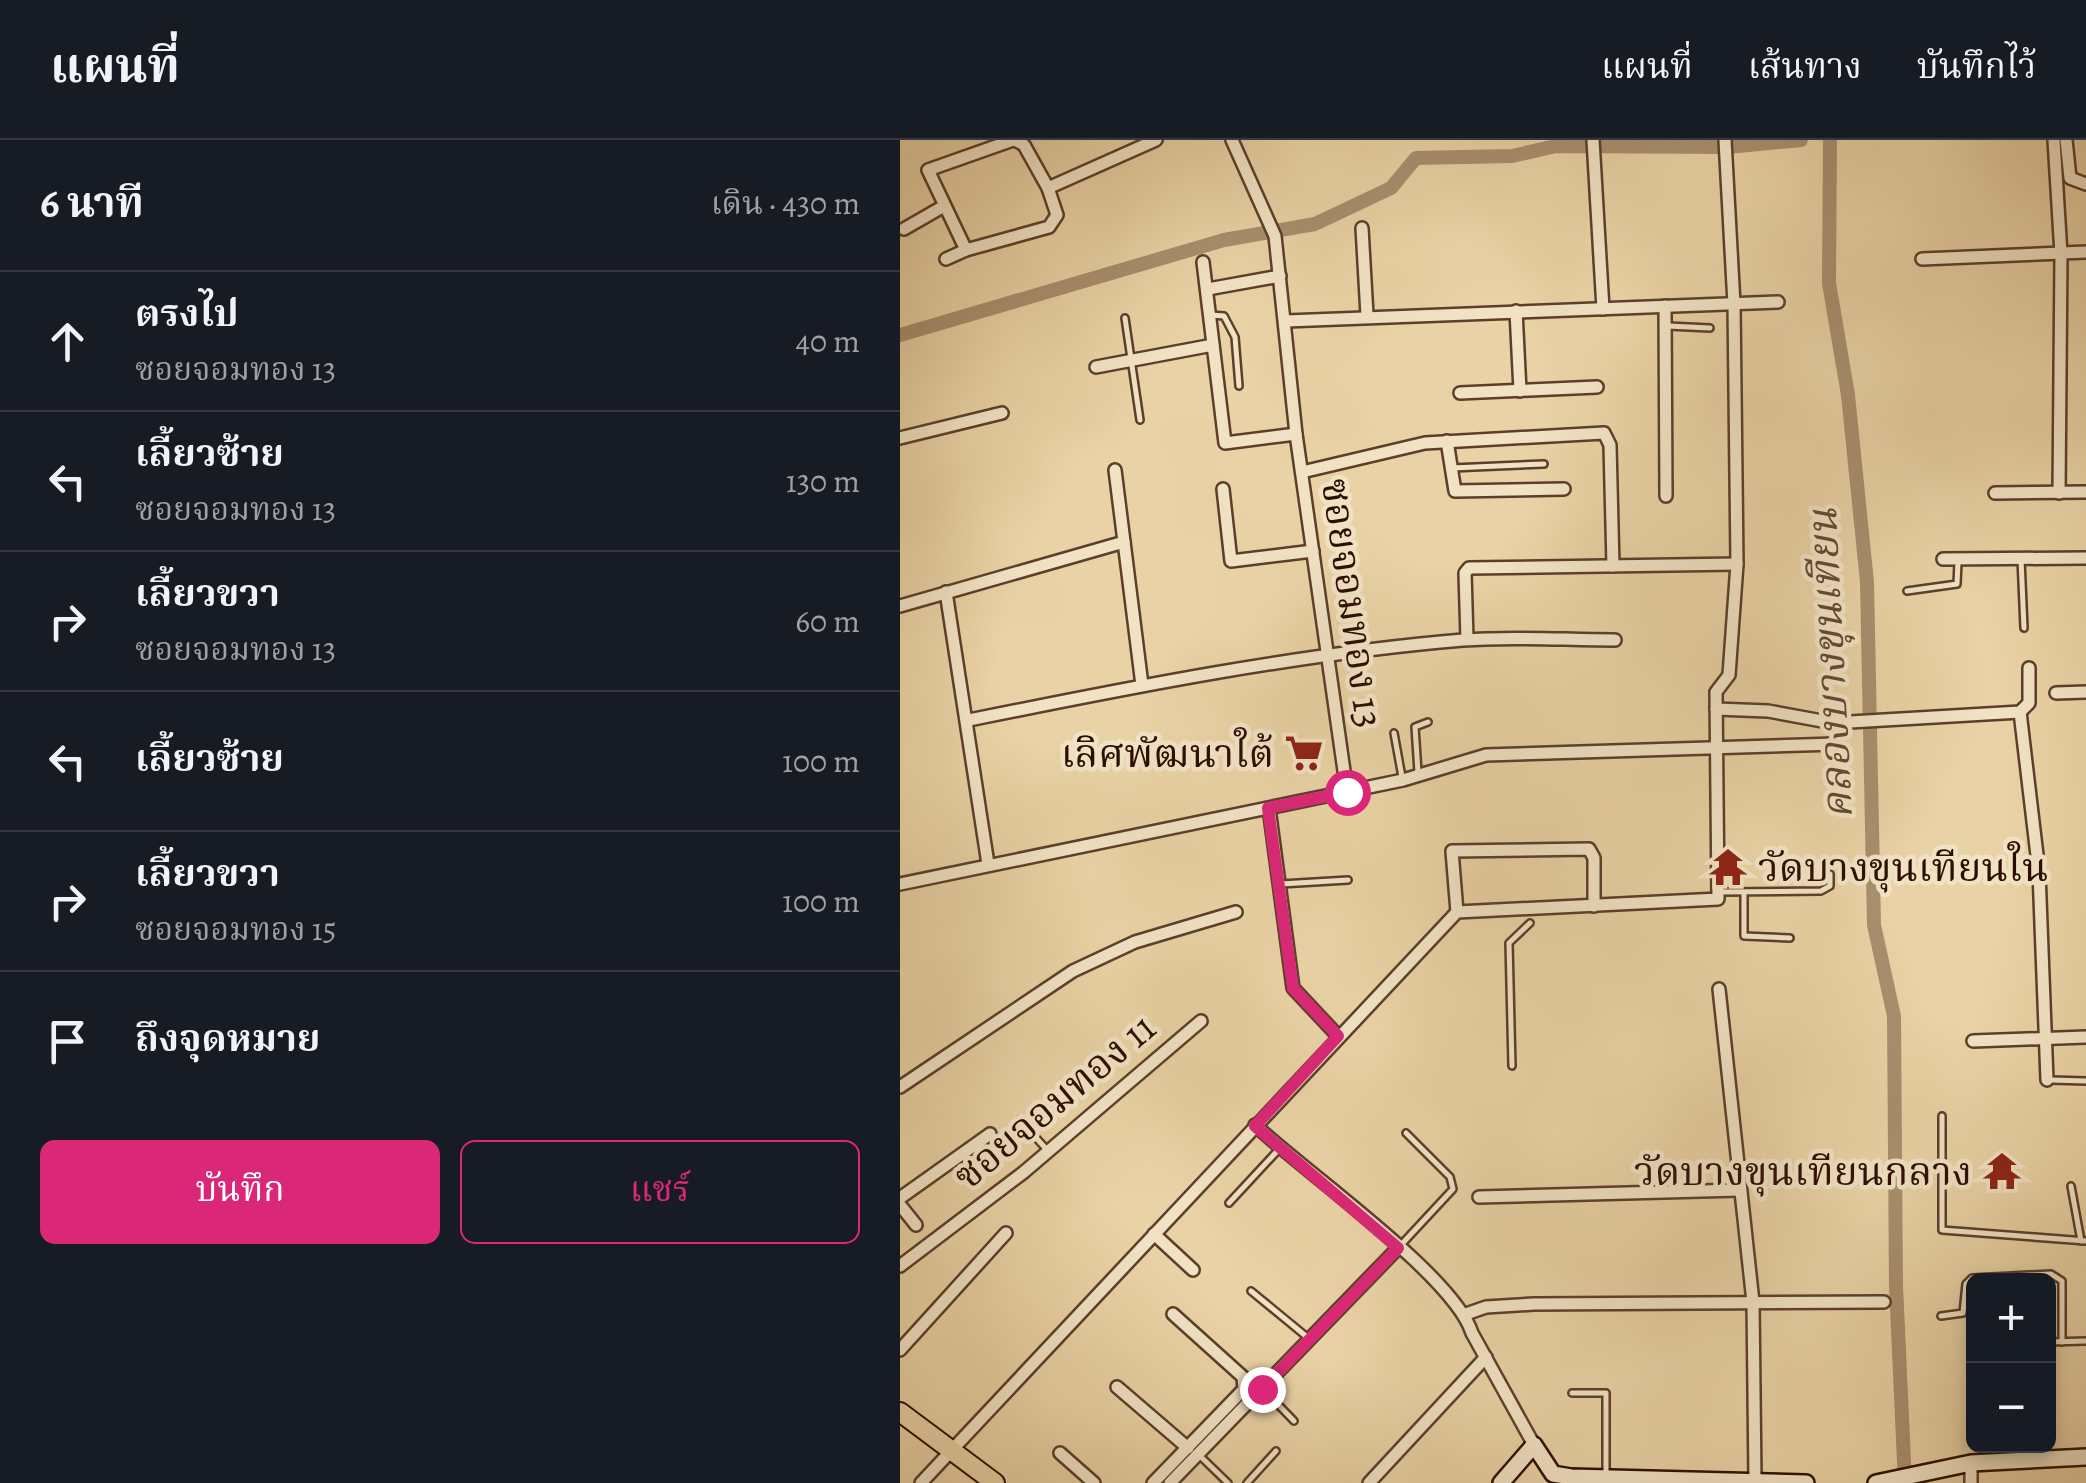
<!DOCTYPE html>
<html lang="th">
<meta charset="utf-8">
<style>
:root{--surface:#171b24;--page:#242831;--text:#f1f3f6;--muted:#9ea1a6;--line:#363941;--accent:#db2777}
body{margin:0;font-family:Alegreya,"Noto Serif Thai",serif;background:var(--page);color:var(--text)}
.controls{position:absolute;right:30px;bottom:30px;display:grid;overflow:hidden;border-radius:15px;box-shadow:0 5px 15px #0003}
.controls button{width:90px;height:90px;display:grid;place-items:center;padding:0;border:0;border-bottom:2px solid var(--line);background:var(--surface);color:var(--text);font:50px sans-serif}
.stop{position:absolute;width:30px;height:30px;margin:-22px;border:8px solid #db2777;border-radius:50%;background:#fff}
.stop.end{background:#db2777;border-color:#fff;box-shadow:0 2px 10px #0008}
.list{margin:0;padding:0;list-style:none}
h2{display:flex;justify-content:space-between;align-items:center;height:130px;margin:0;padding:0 40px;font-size:42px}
h2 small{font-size:32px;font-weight:400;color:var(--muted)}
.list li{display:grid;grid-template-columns:65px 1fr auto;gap:30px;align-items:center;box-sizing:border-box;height:140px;padding:0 40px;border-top:2px solid var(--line)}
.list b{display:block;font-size:38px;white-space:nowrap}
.list p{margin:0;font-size:32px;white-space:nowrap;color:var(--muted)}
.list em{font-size:32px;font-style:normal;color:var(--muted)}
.actions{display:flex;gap:20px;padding:30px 40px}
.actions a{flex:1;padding:22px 0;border:2px solid var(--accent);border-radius:15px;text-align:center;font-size:35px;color:var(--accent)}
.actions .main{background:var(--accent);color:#fff}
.icon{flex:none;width:55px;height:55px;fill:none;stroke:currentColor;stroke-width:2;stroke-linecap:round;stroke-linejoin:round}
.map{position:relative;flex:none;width:1186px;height:1343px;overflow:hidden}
header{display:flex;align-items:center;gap:60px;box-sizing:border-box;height:140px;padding:0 50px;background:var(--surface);border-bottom:2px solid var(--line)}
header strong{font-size:48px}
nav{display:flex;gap:55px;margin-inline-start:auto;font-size:35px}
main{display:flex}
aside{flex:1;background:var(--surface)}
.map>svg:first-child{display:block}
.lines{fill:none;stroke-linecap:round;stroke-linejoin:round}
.canal{stroke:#a98f6e;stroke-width:14}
.lane-casing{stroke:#5b3f2b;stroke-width:10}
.street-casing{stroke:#5b3f2b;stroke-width:16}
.secondary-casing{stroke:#2c0e02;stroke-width:20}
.primary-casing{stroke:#2c0e02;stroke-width:22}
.lane{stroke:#f1e2c4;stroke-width:5}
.street{stroke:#f1e2c4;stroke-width:11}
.secondary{stroke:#f1e2c4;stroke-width:15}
.primary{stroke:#e9d2a5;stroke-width:18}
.route{stroke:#db2777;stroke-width:12}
.labels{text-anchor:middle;stroke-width:9;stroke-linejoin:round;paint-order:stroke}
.street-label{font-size:40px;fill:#2c0e02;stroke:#f1e2c4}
.poi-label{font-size:40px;fill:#2c0e02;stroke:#f1e2c4;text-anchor:end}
.water-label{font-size:42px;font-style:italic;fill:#644833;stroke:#f1e2c4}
</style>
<header>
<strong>แผนที่</strong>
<nav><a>แผนที่</a><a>เส้นทาง</a><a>บันทึกไว้</a></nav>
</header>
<main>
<aside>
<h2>6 นาที<small>เดิน · 430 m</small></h2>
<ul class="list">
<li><svg class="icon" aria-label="ahead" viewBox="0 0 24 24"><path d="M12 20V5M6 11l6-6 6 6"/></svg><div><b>ตรงไป</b><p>ซอยจอมทอง 13</p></div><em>40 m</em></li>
<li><svg class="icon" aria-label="left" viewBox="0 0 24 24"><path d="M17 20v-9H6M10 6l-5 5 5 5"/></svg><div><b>เลี้ยวซ้าย</b><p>ซอยจอมทอง 13</p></div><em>130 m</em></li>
<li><svg class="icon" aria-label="right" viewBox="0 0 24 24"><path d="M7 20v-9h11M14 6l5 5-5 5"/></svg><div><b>เลี้ยวขวา</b><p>ซอยจอมทอง 13</p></div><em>60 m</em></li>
<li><svg class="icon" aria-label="left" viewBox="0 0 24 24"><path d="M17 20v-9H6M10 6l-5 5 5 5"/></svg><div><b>เลี้ยวซ้าย</b></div><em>100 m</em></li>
<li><svg class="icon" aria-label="right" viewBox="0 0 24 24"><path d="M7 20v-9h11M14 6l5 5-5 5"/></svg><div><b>เลี้ยวขวา</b><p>ซอยจอมทอง 15</p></div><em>100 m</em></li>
<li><svg class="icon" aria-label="arrive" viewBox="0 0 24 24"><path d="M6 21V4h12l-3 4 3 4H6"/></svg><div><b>ถึงจุดหมาย</b></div></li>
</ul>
<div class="actions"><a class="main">บันทึก</a><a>แชร์</a></div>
</aside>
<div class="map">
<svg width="1186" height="1343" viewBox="0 0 1186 1343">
<rect width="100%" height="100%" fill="#e9d2a5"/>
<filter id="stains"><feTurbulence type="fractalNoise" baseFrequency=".002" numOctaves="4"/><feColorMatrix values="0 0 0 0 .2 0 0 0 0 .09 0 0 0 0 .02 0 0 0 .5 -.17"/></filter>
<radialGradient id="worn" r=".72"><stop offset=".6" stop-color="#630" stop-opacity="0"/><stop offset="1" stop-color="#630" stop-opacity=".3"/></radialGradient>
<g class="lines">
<g class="canal">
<path d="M930 0 929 143 948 255 967 442 974 785 994 876 996 1146 1005 1343"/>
<path d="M0 195 324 100 415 84 491 48 516 18 612 16 656 6 828 7 901 0"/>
</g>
<g class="lane-casing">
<g id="lane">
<path d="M311 175 324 176 335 197 339 246"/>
<path d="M225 178 240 280"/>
<path d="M768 186 810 188"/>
<path d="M552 328 644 324"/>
<path d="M1121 419 1124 488"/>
<path d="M1007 451 1057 444 1058 422"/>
<path d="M494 593 502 637"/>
<path d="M518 632 515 587 528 582"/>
<path d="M381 744 448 740"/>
<path d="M821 752 921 751 930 746V734"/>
<path d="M844 753V796L890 798"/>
<path d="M612 926 609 803 630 783"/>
<path d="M1150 940 1186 941"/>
<path d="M1042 976V1090L1186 1101"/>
<path d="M120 980 148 1011"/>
<path d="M1171 1046 1181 1101"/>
<path d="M329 1063 380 1008"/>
<path d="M500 1106 553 1049 550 1037 506 993"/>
<path d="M351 1151 407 1197"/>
<path d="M1041 1176 1063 1173 1066 1144 1072 1138 1151 1134 1162 1141V1202"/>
<path d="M1148 1202 1186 1201"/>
<path d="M363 1249 394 1281"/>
<path d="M672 1253H706V1335"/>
<path d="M298 1314 328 1343"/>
<path d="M347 1343 376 1311"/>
</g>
</g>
<g class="street-casing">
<g id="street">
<path d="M113 0 28 30 66 110 149 87 157 75 148 48 256 0"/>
<path d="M115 0 124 5 148 48"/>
<path d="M332 0 375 96 396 294 447 652"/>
<path d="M693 0 703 169"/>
<path d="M1154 0 1161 114 1159 353"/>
<path d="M1166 0 1170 38 1186 44"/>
<path d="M462 88 467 175"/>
<path d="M4 89 44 66"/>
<path d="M46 119 66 110"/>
<path d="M1022 119 1186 112"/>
<path d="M303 122 325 303 396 294"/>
<path d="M308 149 380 136"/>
<path d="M765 166 766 356"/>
<path d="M616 171 620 251"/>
<path d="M386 181 878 162"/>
<path d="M196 227 313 205"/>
<path d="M560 253 697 247"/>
<path d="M0 298 102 273"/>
<path d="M547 301 555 351 664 349"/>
<path d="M215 330 242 545"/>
<path d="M402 332 525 303 704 293 710 305 713 426"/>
<path d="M323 349 331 421 413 411"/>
<path d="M1095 353 1186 352"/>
<path d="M1043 419 1186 418"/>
<path d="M46 452 88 724"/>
<path d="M0 466 224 402"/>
<path d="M567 499 565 433 569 428 837 424"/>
<path d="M1156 553 1186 552"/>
<path d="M816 569 868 571 933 583 1120 572 1129 563V528"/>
<path d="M1120 572 1139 732 1147 940"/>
<path d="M69 580C232 547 397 514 563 500 613 496 665 500 715 500"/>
<path d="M369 668 393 848 438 896"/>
<path d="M0 744 503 640 586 615 935 604"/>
<path d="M557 772 552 711 689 709 694 718V766"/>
<path d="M819 849 853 1162 855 1341"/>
<path d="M1073 901 1186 897"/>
<path d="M0 947 173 831 235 802 336 772"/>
<path d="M355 985C406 1033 554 1136 572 1193L634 1305"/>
<path d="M579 1057 839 1050"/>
<path d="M0 1058 90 994"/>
<path d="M0 1065 16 1085"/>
<path d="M254 1094 293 1130"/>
<path d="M0 1126 124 1032 301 881"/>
<path d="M566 1174 586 1167 634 1164 984 1162"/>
<path d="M0 1210 106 1093"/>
<path d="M217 1247 288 1308"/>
<path d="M160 1313 194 1343"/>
<path d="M1071 1323V1343"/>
<path d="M21 1343 557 772 818 759 816 552 829 535 837 424 834 164 825 0"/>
<path d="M253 1343 344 1249 343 1237 273 1174"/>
<path d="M270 1343 498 1108"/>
<path d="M469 1343 586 1217"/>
</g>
</g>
<g class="secondary-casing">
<g id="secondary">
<path d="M601 1343 634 1305 653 1334 671 1337 906 1343"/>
<path d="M976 1343 1071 1323 1186 1317"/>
</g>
</g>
<g class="primary-casing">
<path id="primary" d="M0 1272 95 1343"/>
</g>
<use href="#lane" class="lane"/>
<use href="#street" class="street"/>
<use href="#secondary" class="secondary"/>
<use href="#primary" class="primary"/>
</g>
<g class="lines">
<path class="route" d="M362 1249 498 1108 355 986 438 896 393 848 368 668 447 652"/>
</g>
<defs>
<g id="supermarket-bare" transform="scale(3)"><path d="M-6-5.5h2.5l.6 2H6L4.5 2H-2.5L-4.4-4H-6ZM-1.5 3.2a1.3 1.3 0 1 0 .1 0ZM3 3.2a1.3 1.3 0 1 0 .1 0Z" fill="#8f2418" stroke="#f1e2c4" stroke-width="2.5" paint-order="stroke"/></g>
<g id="temple-bare" transform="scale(3)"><path d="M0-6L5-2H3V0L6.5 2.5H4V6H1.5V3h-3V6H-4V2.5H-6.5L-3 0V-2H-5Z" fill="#8f2418" stroke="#f1e2c4" stroke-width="2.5" paint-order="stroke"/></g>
</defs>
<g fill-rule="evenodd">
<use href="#supermarket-bare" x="404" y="613"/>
<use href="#temple-bare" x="828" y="727"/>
<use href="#temple-bare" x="1102" y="1031"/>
</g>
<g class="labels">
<g class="street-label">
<text transform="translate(453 463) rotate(82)" y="14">ซอยจอมทอง 13</text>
<text transform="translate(154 961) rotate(-40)" y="14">ซอยจอมทอง 11</text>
</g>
<g class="poi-label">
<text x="374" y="627">เลิศพัฒนาใต้</text>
<text x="858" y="741" text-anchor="start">วัดบางขุนเทียนใน</text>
<text x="1072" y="1045">วัดบางขุนเทียนกลาง</text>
</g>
<g class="water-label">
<text transform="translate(929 524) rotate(-93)" y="15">คลองบางขุนเทียน</text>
</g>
</g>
<rect width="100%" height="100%" filter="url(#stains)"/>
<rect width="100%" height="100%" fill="url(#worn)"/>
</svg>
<div class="controls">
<button>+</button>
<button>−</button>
</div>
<div class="stop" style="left:447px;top:652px"></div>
<div class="stop end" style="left:362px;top:1249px"></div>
</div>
</main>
